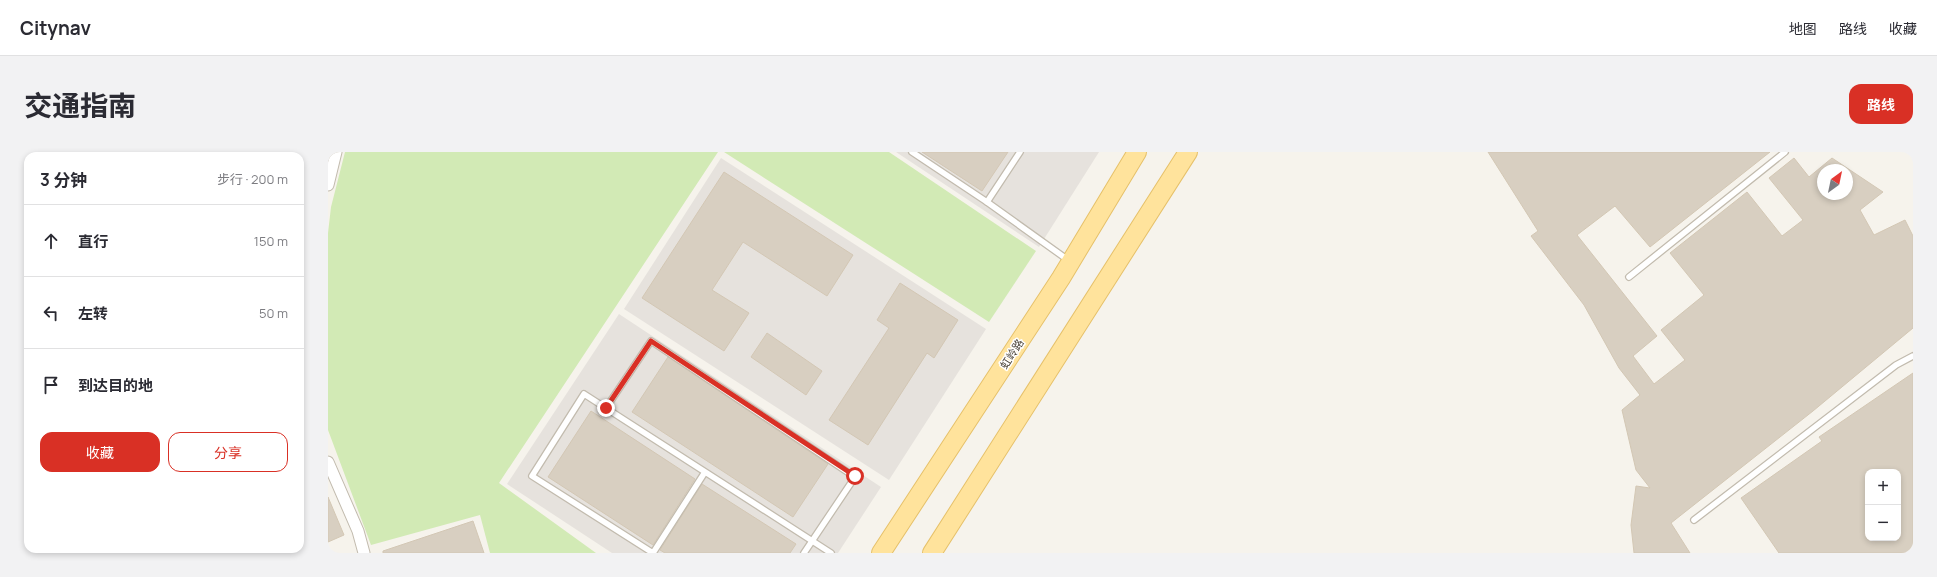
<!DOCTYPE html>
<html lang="zh">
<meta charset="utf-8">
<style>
:root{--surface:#fff;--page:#f2f2f3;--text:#2b2b33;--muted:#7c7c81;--line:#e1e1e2;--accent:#d93025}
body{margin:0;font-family:Manrope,"Noto Sans SC",sans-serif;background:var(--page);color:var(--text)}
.controls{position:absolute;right:12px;bottom:12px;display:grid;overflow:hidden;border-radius:8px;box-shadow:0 2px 6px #0003}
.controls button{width:36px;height:36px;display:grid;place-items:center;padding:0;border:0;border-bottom:1px solid var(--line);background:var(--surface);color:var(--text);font:20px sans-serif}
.compass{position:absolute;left:1489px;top:12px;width:36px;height:36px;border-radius:50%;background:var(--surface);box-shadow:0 2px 6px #0003;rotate:33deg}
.stop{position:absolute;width:12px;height:12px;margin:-9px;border:3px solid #d93025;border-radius:50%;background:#fff}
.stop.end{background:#d93025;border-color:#fff;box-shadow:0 1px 4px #0008}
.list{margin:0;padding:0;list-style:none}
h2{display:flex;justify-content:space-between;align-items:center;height:52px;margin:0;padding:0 16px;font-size:17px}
h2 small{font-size:13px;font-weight:400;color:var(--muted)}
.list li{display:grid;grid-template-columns:26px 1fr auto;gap:12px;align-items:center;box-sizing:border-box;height:72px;padding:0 16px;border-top:1px solid var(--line)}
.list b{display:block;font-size:15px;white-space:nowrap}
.list em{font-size:13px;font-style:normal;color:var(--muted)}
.actions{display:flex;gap:8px;padding:12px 16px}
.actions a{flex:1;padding:9px 0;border:1px solid var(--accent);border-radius:12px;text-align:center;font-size:14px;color:var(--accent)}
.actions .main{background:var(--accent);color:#fff}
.icon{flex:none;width:22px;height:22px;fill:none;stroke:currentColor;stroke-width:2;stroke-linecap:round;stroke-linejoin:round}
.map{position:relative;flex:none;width:1585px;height:401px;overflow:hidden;border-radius:12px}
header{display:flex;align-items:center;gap:24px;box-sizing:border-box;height:56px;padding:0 20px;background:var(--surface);border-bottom:1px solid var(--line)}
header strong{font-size:19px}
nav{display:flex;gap:22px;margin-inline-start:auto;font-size:14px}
.intro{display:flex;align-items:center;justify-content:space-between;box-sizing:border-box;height:96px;padding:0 24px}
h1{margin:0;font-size:28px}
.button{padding:10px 18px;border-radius:12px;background:var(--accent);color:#fff;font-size:14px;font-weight:700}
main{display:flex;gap:24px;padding:0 24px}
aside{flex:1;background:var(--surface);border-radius:12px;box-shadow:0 2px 6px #0003}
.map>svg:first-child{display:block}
.industrial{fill:#e6e2dd}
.green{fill:#d2eab5}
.building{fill:#d8cfc1;stroke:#d3c7b4;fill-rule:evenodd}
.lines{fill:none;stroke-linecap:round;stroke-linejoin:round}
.service-casing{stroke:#c2bbae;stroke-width:8}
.minor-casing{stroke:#c2bbae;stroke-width:13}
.primary-casing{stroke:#e6c16a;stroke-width:20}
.service{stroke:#fff;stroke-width:5.5}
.minor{stroke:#fff;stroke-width:11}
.primary{stroke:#ffe39c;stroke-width:18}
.route{stroke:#d93025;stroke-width:5}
.labels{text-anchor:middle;stroke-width:3;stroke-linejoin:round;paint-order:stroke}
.street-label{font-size:11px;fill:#4b4439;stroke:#fff}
</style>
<header>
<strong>Citynav</strong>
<nav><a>地图</a><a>路线</a><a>收藏</a></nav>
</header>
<div class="intro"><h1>交通指南</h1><a class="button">路线</a></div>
<main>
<aside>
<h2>3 分钟<small>步行 · 200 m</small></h2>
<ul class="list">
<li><svg class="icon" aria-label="ahead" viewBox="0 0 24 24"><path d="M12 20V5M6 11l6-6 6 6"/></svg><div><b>直行</b></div><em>150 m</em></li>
<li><svg class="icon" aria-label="left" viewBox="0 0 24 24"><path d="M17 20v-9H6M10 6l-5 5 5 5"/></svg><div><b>左转</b></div><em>50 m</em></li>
<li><svg class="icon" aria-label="arrive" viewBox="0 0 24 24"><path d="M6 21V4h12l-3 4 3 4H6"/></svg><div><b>到达目的地</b></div></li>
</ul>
<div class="actions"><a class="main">收藏</a><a>分享</a></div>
</aside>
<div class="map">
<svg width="1585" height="401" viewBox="0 0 1585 401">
<rect width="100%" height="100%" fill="#f6f3ec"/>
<g class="industrial">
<path d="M568 0H771L711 95Z"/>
<path d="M393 6 658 177 561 328 296 157Z"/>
<path d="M291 162 553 335 510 401H284L179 332Z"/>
</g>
<g class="green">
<path d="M17 0H390L171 331 268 401H162L152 363 43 393 0 278V81L3 55Z"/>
<path d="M396 0H561L708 99 661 170Z"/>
</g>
<g class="building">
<path d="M594 0H680L654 39Z"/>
<path d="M1160 0H1442L1322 95 1287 54 1249 83 1329 184 1305 204 1326 232 1357 208 1333 178 1376 143 1342 101 1419 40 1454 84 1475 68 1441 26 1466 6 1481 25 1504 6 1555 40 1532 58 1546 83 1577 68 1585 84V176L1485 259 1343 371 1362 401H1306L1303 373 1308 334 1322 336 1308 318 1294 258 1312 243 1291 216 1256 153 1203 84 1210 79ZM1495 18H1519V42H1495Z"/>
<path d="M396 20 525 103 499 144 415 90 384 138 421 161 396 199 314 146Z"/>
<path d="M572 131 630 168 606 206 599 201 540 293 501 268 561 176 549 168Z"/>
<path d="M439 181 494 219 478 243 423 205Z"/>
<path d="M340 205 500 312 465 365 304 260Z"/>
<path d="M1585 221V401H1451L1413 346 1494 289 1491 285ZM1540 320H1570V386H1540Z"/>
<path d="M263 259 367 327 325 393 220 325Z"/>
<path d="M374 332 468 392 462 401H337L332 398Z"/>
<path d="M0 345 16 383 0 390Z"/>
<path d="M145 369 156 401H55V399Z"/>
</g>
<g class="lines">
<g class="service-casing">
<g id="service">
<path d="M584 0 659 50 692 0"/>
<path d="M659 50 740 108"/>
<path d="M1301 125 1457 0"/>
<path d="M278 256 323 189 527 325 476 401"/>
<path d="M377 320 325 401 204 324 256 242 503 401"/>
<path d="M1366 368 1568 213 1585 204"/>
</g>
</g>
<g class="minor-casing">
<g id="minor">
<path d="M0 33 8 0"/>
<path d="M0 310 30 379 36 401"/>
</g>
</g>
<g class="primary-casing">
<g id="primary">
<path d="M553 401 733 126 809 0"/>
<path d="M604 401 860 0"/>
</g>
</g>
<use href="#service" class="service"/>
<use href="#minor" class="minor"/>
<use href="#primary" class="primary"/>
</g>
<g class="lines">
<path class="route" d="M278 256 323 189 527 324"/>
</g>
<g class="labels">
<g class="street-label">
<text transform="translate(684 202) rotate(-57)" y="4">虹岭路</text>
</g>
</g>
</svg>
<div class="controls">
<button>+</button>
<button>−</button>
</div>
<svg class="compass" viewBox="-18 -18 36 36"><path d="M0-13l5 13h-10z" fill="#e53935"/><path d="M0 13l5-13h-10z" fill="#7c7c81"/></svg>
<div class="stop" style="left:527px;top:324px"></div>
<div class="stop end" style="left:278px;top:256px"></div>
</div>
</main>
